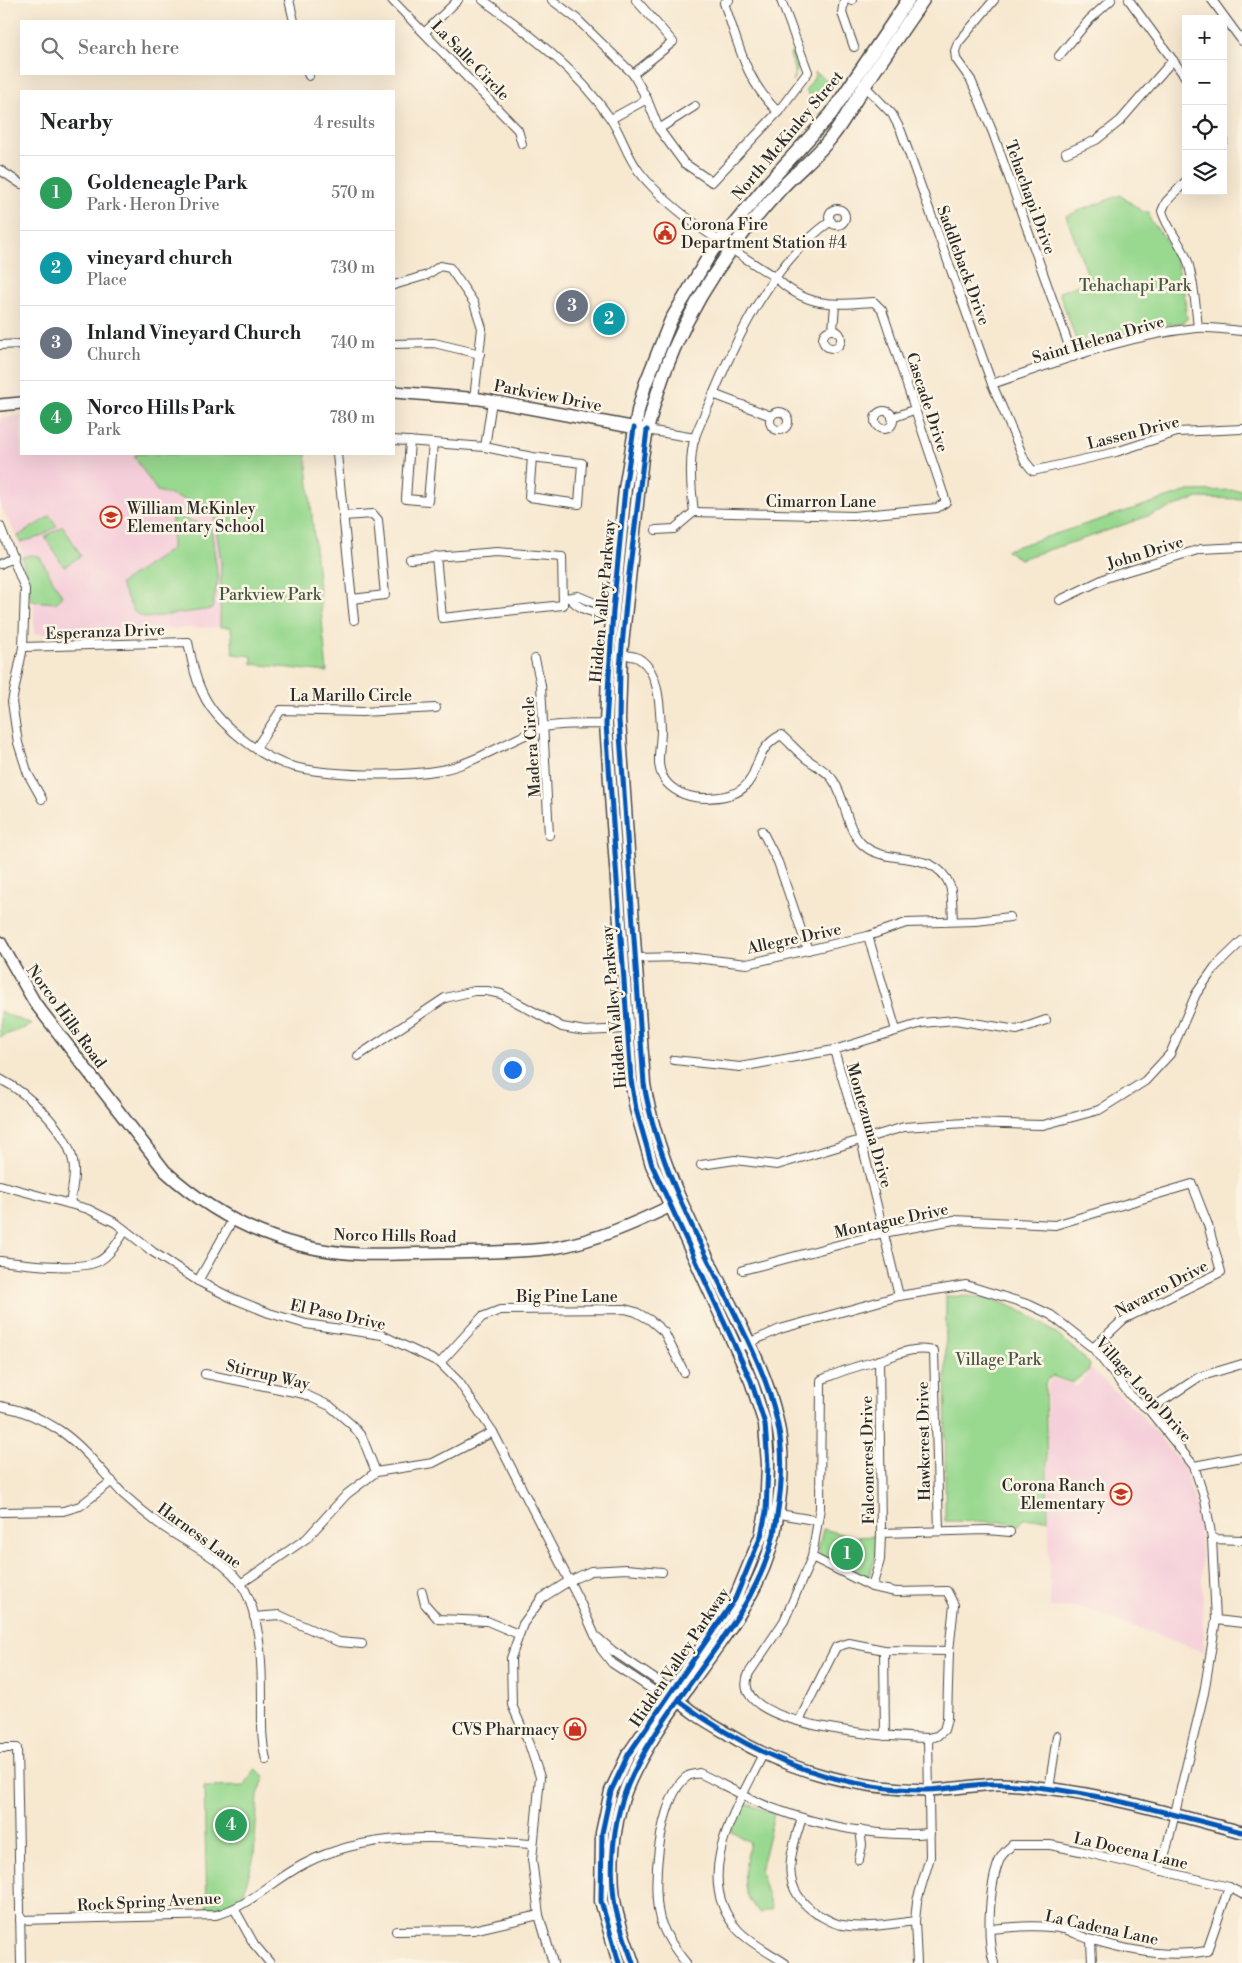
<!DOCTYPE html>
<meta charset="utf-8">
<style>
:root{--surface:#fff;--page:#f2f2f2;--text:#202124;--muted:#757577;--line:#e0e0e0;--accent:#111827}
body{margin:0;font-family:"Libre Bodoni",serif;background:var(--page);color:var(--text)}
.controls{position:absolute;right:15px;top:15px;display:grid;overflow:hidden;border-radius:0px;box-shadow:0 5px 20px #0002}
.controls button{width:45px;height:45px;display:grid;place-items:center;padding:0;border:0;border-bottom:1px solid var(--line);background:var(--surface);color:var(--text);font:25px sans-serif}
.you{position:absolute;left:512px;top:1069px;width:18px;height:18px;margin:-12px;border:4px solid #fff;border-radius:50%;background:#1a73e8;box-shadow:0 0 0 8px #1a73e833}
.badge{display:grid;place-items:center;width:32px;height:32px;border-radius:50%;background:var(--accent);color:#fff;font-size:16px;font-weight:700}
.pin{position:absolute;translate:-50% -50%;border:2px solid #fff;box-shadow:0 1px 5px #0006}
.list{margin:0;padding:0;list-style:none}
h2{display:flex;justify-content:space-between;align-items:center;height:65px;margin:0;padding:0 20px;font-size:21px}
h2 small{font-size:16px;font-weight:400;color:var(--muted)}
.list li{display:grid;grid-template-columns:32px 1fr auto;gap:15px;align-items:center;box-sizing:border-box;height:75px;padding:0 20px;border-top:1px solid var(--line)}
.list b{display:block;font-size:19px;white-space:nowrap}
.list p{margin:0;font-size:16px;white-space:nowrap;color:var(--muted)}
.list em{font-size:16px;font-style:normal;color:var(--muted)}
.icon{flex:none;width:28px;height:28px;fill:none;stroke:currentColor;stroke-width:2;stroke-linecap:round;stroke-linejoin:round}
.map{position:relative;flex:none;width:1242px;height:1963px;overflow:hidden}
.search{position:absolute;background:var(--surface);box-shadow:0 5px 20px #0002;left:20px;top:20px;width:375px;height:55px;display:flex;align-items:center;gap:12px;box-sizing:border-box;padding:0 18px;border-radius:0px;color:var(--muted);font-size:19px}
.panel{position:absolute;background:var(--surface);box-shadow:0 5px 20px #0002;left:20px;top:90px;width:375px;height:365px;border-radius:0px}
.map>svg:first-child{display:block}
.built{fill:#f5cfda}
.green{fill:#98d88f;stroke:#62825d}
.water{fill:#50a6cc;stroke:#3e687c}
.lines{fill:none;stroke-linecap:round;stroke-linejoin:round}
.street-casing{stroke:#4a4744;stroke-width:10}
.secondary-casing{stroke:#4a4744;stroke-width:14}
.primary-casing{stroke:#4a4744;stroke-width:15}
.street{stroke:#fff;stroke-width:8}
.secondary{stroke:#fff;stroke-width:11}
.primary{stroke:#fff;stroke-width:12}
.cycleway-casing{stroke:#fcf5e5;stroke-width:8}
.cycleway{stroke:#0057b8;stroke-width:5}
.labels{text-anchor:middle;stroke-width:5;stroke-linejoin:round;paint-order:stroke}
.street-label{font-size:16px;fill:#2b2b2b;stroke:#fcf5e5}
.poi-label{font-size:16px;fill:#2b2b2b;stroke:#fcf5e5;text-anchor:start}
.park-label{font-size:16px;fill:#465644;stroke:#fcf5e5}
</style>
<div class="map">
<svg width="1242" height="1963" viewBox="0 0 1242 1963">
<rect width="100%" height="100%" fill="#fcf5e5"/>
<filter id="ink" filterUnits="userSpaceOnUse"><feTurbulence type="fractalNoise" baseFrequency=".02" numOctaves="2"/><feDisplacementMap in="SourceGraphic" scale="10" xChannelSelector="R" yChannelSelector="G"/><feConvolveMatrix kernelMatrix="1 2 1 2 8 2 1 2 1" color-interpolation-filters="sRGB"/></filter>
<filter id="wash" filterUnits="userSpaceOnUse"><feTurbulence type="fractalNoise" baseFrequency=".0096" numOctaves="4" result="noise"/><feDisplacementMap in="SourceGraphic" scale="20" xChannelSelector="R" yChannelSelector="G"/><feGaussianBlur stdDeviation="1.12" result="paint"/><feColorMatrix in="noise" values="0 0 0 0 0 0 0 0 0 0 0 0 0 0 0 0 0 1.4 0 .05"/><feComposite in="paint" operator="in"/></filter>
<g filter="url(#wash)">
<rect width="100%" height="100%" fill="#f7e8d0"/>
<g class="built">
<path d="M21 415V454H135V458L157 491 213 507 221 562 220 627 34 634V603L27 563 12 527 0 506V419Z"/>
<path d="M1091 1369 1141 1415 1184 1467 1200 1520 1204 1652 1083 1608 1050 1607 1047 1389 1051 1378 1077 1386Z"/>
</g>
<g class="green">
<path d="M792 52 798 68 792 81 795 74 790 54Z"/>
<path d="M815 72 828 81 814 99 805 91 814 78Z"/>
<path d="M1120 195 1143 212H1149L1150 220 1165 238 1175 258 1183 285 1187 319 1184 322 1153 327 1083 347 1078 345 1059 292 1090 281 1066 216Z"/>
<path d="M135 454H306L327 672 252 664V656L233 654 231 627H220L221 562 213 508 157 491 135 458Z"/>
<path d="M1242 490V499L1198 498 1092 536 1020 559 1006 550 1188 491Z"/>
<path d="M172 515 211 527 218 580 212 609 146 618 134 612 120 584 172 549Z"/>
<path d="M50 516 57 526 40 537 20 542 18 536Z"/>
<path d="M63 526 81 556 64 567 45 537Z"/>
<path d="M32 555 39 556 62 596 56 603 31 601 22 557Z"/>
<path d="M0 1011 32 1025 0 1037Z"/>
<path d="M946 1296C958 1297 972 1295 984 1298 1026 1306 1060 1335 1090 1364L1089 1370 1072 1383 1052 1376 1045 1383 1048 1519H1024L1018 1526 1007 1522 945 1521Z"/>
<path d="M823 1529 853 1537 876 1536V1555L869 1577 821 1556 818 1550Z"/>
<path d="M255 1769 265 1776 258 1795 254 1856 242 1899 229 1905 207 1909 204 1787 244 1786Z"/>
<path d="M746 1803 774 1814 760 1871 772 1909 760 1913C737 1891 745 1870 750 1842L731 1832Z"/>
</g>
<path class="water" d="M855 1547 863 1548 865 1552 852 1559 849 1555Z"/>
</g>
<g filter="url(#ink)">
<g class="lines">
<g class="street-casing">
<g id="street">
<path d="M289 0 294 21"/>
<path d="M392 0 518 130 522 144"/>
<path d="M483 0C531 35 576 69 610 118 622 135 627 158 641 174 673 214 733 250 776 278 807 308 834 305 874 302L882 310 946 502 937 508 853 516 694 512"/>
<path d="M552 0 577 19 633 74 647 99 659 129 684 163 712 182 778 112 808 72 781 0"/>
<path d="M729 0 724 3C740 47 744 78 778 112"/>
<path d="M844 0 842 13 854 47"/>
<path d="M850 0H852"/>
<path d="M994 0 958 43 955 51 956 59 971 80 993 133 1073 357"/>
<path d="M1129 0 1186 78"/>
<path d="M1212 0 1242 41"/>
<path d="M425 32 458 0"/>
<path d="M1059 56 1089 20 1111 0"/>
<path d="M308 74 309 76"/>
<path d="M633 74 673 42 636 0"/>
<path d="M863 84 892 114 901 131 992 384 1025 461 1033 471 1116 452 1177 432 1242 429"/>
<path d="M611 119 647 99"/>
<path d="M659 129 695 106"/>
<path d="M1223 140V141"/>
<path d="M1066 153 1096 140 1120 121 1173 60"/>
<path d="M0 170 21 184"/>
<path d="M1186 181 1166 202 1162 211C1167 229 1182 244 1188 262 1194 283 1196 306 1198 328"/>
<circle cx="837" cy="217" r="8"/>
<path d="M394 285 427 275 440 266 450 268 474 303 482 328 474 399"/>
<path d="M833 330 835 305"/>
<circle cx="832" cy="339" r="9"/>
<path d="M394 344 434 343 480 354"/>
<path d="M0 345 21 344"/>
<path d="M992 384C1058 362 1126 335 1196 328 1211 327 1227 330 1242 331"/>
<path d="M713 394 771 416"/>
<circle cx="884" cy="420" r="9"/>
<circle cx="779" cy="421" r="9"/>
<path d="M892 418 916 409"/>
<path d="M647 430 695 438"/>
<path d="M394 440 485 447 532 457 582 463 579 504 529 497 532 457"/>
<path d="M410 441 406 499 428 501 433 443"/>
<path d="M485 447 492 401"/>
<path d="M337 454 354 620"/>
<path d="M694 512C691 489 688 459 695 437 700 423 707 409 713 395 739 332 774 261 831 221"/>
<path d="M343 516 373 514 378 520 385 595 352 599"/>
<path d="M0 526 25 589 23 647 12 702 18 743 28 774 42 799"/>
<path d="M656 530 674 529 694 512"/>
<path d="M410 559 497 552 562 557 563 605 442 618 436 556"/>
<path d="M0 564 14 557"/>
<path d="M566 598 578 596 602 606 604 610"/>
<path d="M570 598C578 608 588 611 600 614L604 610 613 611"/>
<path d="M1060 600 1108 577 1201 549 1242 547"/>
<path d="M23 647 188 642C192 661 195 679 204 696 217 723 261 758 291 766 328 776 403 777 441 770 474 764 511 739 542 728 555 723 590 725 606 724"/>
<path d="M621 654C626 655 632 656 636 657 660 668 660 708 661 730 661 749 653 768 668 784 678 794 692 798 706 798 771 797 742 755 781 735 789 742 796 750 803 756 813 765 826 769 833 780 846 798 845 826 861 843 884 868 935 846 950 886 953 896 952 909 953 920"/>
<path d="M535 659 541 685 549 835"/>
<path d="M256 748 281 710 362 712 436 708"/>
<path d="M762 831 778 862 808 950"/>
<path d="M868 936 896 1030"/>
<path d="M634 958 686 957 747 964 868 936 906 923 976 921 1010 917"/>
<path d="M834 1050 861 1140 899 1296"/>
<path d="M358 1056 445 998 474 991H487L501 994 562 1027 585 1031 626 1029"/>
<path d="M674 1060 740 1067 834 1050 922 1023 955 1020 1017 1030 1046 1020"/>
<path d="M0 1079C28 1093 66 1129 73 1161 76 1175 72 1190 70 1204"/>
<path d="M701 1165 735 1160 777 1165 904 1127 965 1123 1043 1125 1099 1110 1145 1081 1170 1054 1196 994 1215 967 1242 941"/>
<path d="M0 1185 88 1209 116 1223 153 1252 198 1281 232 1298 269 1313 306 1324 382 1335 440 1363 459 1382 493 1432 581 1604 601 1649 612 1663 665 1698"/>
<path d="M0 1261C23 1264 76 1271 97 1262 109 1257 118 1242 125 1231"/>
<path d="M743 1270 883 1233 954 1220 1055 1225 1192 1184 1208 1225 1221 1272 1124 1319 1093 1348"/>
<path d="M198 1281 232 1221"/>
<path d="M737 1348 780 1329 899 1296 966 1285 1030 1305 1051 1315 1093 1348 1131 1396 1149 1410 1194 1466 1205 1500 1212 1539 1216 1620 1204 1693 1161 1871"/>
<path d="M440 1363 482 1317 500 1310 625 1309 636 1312 650 1320 664 1332 684 1372"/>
<path d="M205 1374 304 1394 330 1406 352 1425 362 1437 376 1472"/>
<path d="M0 1406C23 1410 43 1419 62 1432 86 1449 103 1473 123 1494 134 1504 146 1514 158 1523 188 1546 235 1561 249 1599 261 1630 262 1668 262 1700 262 1721 261 1740 266 1760"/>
<path d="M1149 1410 1199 1377 1242 1364"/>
<path d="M1194 1466 1242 1457"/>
<path d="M2 1512 63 1511 80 1506 112 1481"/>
<path d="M774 1513 819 1521"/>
<path d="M881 1533 987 1530 1010 1532"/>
<path d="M1212 1539 1242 1540"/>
<path d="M812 1557 872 1587 896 1592 947 1591 954 1605 949 1651 947 1719 944 1730 937 1736 928 1738C898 1737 723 1728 749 1673L784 1621 812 1557 820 1508 821 1380C840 1371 857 1366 877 1361 898 1355 910 1346 934 1351L939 1531"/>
<path d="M242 1583 307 1538 347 1494 376 1472 433 1463 493 1432"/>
<path d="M872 1587 880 1560 881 1533 879 1360"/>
<path d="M422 1592 425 1604 438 1619 487 1621 518 1634"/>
<path d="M254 1617 279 1615 339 1642 362 1644"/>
<path d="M1216 1620 1242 1623"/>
<path d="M598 1638 613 1651 671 1690"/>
<path d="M884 1650 885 1736"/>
<path d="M799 1721 836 1647 849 1643 884 1650 949 1651"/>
<path d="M0 1748H17L21 1963"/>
<path d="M763 1754C738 1806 690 1877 738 1930 750 1943 770 1953 785 1963"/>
<path d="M1049 1789 1057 1736"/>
<path d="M802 1818C790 1855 778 1888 817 1914 825 1918 833 1924 842 1925 865 1929 891 1924 915 1921"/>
<path d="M859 1860 862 1845 860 1830"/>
<path d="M235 1910 254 1944 270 1963"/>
<path d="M20 1920 216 1915C250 1906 273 1880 304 1864 375 1827 456 1839 532 1844"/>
<path d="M990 1929C1014 1927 1040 1924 1064 1929 1074 1932 1083 1938 1093 1940 1129 1951 1170 1958 1207 1951L1229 1887"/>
<path d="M396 1931 473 1930 539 1915"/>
<path d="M1091 1940 1092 1963"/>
<path d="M553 1963 539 1915 532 1859 540 1777 529 1744 512 1705 511 1658 523 1624 542 1598 569 1581 591 1571 626 1569 662 1572"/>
<path d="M686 1963C677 1952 667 1938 662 1925 649 1895 659 1794 688 1776 691 1774 696 1774 699 1773 723 1784 747 1799 772 1808 821 1826 879 1838 930 1833"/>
<path d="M917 1963 915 1921 917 1901 930 1857 928 1738"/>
<path d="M994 1963C986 1938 989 1881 1001 1857 1003 1853 1008 1849 1012 1845H1050L1080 1851 1229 1887 1242 1894"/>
</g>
</g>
<g class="secondary-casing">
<g id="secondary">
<path d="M394 392 480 399 642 429"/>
<path d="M0 405 21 403"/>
<path d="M0 942 35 1003 165 1171C220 1221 285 1250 359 1254 386 1255 413 1253 439 1253 477 1252 515 1253 553 1248 596 1241 638 1222 677 1203"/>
<path d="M673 1694C687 1711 709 1723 728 1734 787 1771 857 1789 926 1790 949 1790 974 1785 997 1784 1013 1783 1030 1787 1046 1788 1113 1796 1178 1816 1242 1832"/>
</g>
</g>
<g class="primary-casing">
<g id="primary">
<path d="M619 1963 601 1901 602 1833 611 1791 628 1755 735 1599 761 1536 766 1512 768 1465 765 1424 751 1381 652 1165 636 1109 631 1080 606 724 609 652 625 489 638 411 645 385 671 320 712 251 769 182 831 114 908 0"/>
<path d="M633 1963C626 1942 617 1921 614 1899 610 1866 613 1826 624 1795 641 1746 688 1688 718 1645 746 1606 771 1566 777 1516 782 1486 784 1451 777 1421 768 1379 748 1340 729 1302 694 1231 657 1162 644 1084L619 720 621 654 642 457C658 356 710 267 778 192 795 172 818 156 833 135 845 120 853 103 864 87 883 58 903 29 923 0"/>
</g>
</g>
<use href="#street" class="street"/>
<use href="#secondary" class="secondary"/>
<use href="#primary" class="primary"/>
<g class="cycleway-casing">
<g id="cycleway">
<path d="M679 1701C752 1755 834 1790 926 1790 951 1790 977 1782 1002 1784 1083 1788 1163 1812 1242 1832"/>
<path d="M619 1963 601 1901 602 1833 611 1791 628 1755 735 1599 761 1536 766 1512 768 1465 765 1424 751 1381 652 1165 636 1109 631 1080 606 724 613 611 625 489 634 428"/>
<path d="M633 1963C626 1942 617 1921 614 1899 610 1866 613 1826 624 1795 641 1746 688 1688 718 1645 746 1606 771 1566 777 1516 782 1486 784 1451 777 1421 768 1379 748 1340 729 1302 694 1231 657 1162 644 1084L619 720 620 668 628 582 647 430"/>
</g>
</g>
<use href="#cycleway" class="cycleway"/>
</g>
</g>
<defs>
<g id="civic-ring" transform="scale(1.125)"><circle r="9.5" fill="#fcf5e5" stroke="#c8321e" stroke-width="1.5"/><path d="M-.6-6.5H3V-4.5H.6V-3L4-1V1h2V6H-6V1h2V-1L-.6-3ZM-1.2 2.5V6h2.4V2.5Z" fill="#c8321e"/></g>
<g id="school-ring" transform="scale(1.125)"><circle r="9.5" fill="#fcf5e5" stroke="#c8321e" stroke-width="1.5"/><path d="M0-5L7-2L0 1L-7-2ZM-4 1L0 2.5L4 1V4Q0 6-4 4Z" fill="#c8321e"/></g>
<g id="shop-ring" transform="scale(1.125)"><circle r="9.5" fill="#fcf5e5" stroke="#c8321e" stroke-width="1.5"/><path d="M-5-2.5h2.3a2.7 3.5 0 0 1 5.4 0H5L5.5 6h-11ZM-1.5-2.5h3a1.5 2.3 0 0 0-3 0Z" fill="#c8321e"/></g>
</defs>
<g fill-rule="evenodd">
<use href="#civic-ring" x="665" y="233"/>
<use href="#school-ring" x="111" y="517"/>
<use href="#school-ring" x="1121" y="1494"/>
<use href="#shop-ring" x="575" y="1729"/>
</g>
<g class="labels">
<g class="street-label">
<text transform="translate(471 60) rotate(46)" y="6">La Salle Circle</text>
<text transform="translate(787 135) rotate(-50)" y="6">North McKinley Street</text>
<text transform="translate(1031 197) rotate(70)" y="6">Tehachapi Drive</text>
<text transform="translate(964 265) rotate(70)" y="6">Saddleback Drive</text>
<text transform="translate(1098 339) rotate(-16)" y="6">Saint Helena Drive</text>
<text transform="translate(548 395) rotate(11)" y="6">Parkview Drive</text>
<text transform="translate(928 402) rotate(72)" y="6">Cascade Drive</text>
<text transform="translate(1133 432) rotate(-14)" y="6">Lassen Drive</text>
<text x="821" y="507">Cimarron Lane</text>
<text transform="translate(1145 552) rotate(-17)" y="6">John Drive</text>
<text transform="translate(602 601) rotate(-85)" y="6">Hidden Valley Parkway</text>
<text transform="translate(105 631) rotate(-2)" y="6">Esperanza Drive</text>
<text x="351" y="701">La Marillo Circle</text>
<text transform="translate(531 747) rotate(-94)" y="6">Madera Circle</text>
<text transform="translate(794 938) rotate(-12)" y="6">Allegre Drive</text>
<text transform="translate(613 1007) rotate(-95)" y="6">Hidden Valley Parkway</text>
<text transform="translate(67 1016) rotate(54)" y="6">Norco Hills Road</text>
<text transform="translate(870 1125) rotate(74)" y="6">Montezuma Drive</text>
<text transform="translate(891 1220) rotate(-12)" y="6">Montague Drive</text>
<text transform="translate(395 1235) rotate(1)" y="6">Norco Hills Road</text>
<text transform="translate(1161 1288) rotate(-28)" y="6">Navarro Drive</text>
<text x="567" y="1302">Big Pine Lane</text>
<text transform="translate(338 1314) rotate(12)" y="6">El Paso Drive</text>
<text transform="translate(268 1374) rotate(13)" y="6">Stirrup Way</text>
<text transform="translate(1144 1389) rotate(48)" y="6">Village Loop Drive</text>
<text transform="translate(923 1441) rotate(-91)" y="6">Hawkcrest Drive</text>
<text transform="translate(867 1460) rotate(-91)" y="6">Falconcrest Drive</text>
<text transform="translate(200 1535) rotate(36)" y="6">Harness Lane</text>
<text transform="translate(679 1657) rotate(-56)" y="6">Hidden Valley Parkway</text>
<text transform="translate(1131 1850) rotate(13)" y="6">La Docena Lane</text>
<text transform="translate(149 1901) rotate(-3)" y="6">Rock Spring Avenue</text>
<text transform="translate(1102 1927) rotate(12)" y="6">La Cadena Lane</text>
</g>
<g class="poi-label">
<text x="681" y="230">Corona Fire<tspan x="681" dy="18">Department Station #4</tspan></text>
<text x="127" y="514">William McKinley<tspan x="127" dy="18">Elementary School</tspan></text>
<text x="1105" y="1491" text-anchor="end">Corona Ranch<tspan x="1105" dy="18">Elementary</tspan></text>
<text x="559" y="1735" text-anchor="end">CVS Pharmacy</text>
</g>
<g class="park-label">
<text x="1135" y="291">Tehachapi Park</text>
<text x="270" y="600">Parkview Park</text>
<text x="998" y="1365">Village Park</text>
</g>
</g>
</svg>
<div class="controls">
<button>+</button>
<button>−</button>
<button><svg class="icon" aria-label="locate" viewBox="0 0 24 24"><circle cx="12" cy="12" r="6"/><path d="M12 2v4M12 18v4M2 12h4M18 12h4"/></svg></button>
<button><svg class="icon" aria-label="layers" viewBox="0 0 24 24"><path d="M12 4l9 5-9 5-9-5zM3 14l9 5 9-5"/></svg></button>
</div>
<div class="you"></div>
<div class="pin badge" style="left:847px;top:1554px;background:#2e9e5b">1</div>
<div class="pin badge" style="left:609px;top:319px;background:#0f9aa8">2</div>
<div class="pin badge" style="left:572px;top:306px;background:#6b7280">3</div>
<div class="pin badge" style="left:231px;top:1825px;background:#2e9e5b">4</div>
<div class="search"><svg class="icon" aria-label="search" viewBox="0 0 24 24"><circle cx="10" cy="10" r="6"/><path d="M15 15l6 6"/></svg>Search here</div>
<section class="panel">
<h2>Nearby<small>4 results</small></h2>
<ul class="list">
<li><span class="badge" style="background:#2e9e5b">1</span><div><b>Goldeneagle Park</b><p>Park · Heron Drive</p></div><em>570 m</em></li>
<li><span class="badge" style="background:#0f9aa8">2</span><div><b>vineyard church</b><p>Place</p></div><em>730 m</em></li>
<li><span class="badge" style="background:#6b7280">3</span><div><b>Inland Vineyard Church</b><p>Church</p></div><em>740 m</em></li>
<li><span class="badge" style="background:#2e9e5b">4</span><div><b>Norco Hills Park</b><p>Park</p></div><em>780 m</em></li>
</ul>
</section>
</div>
